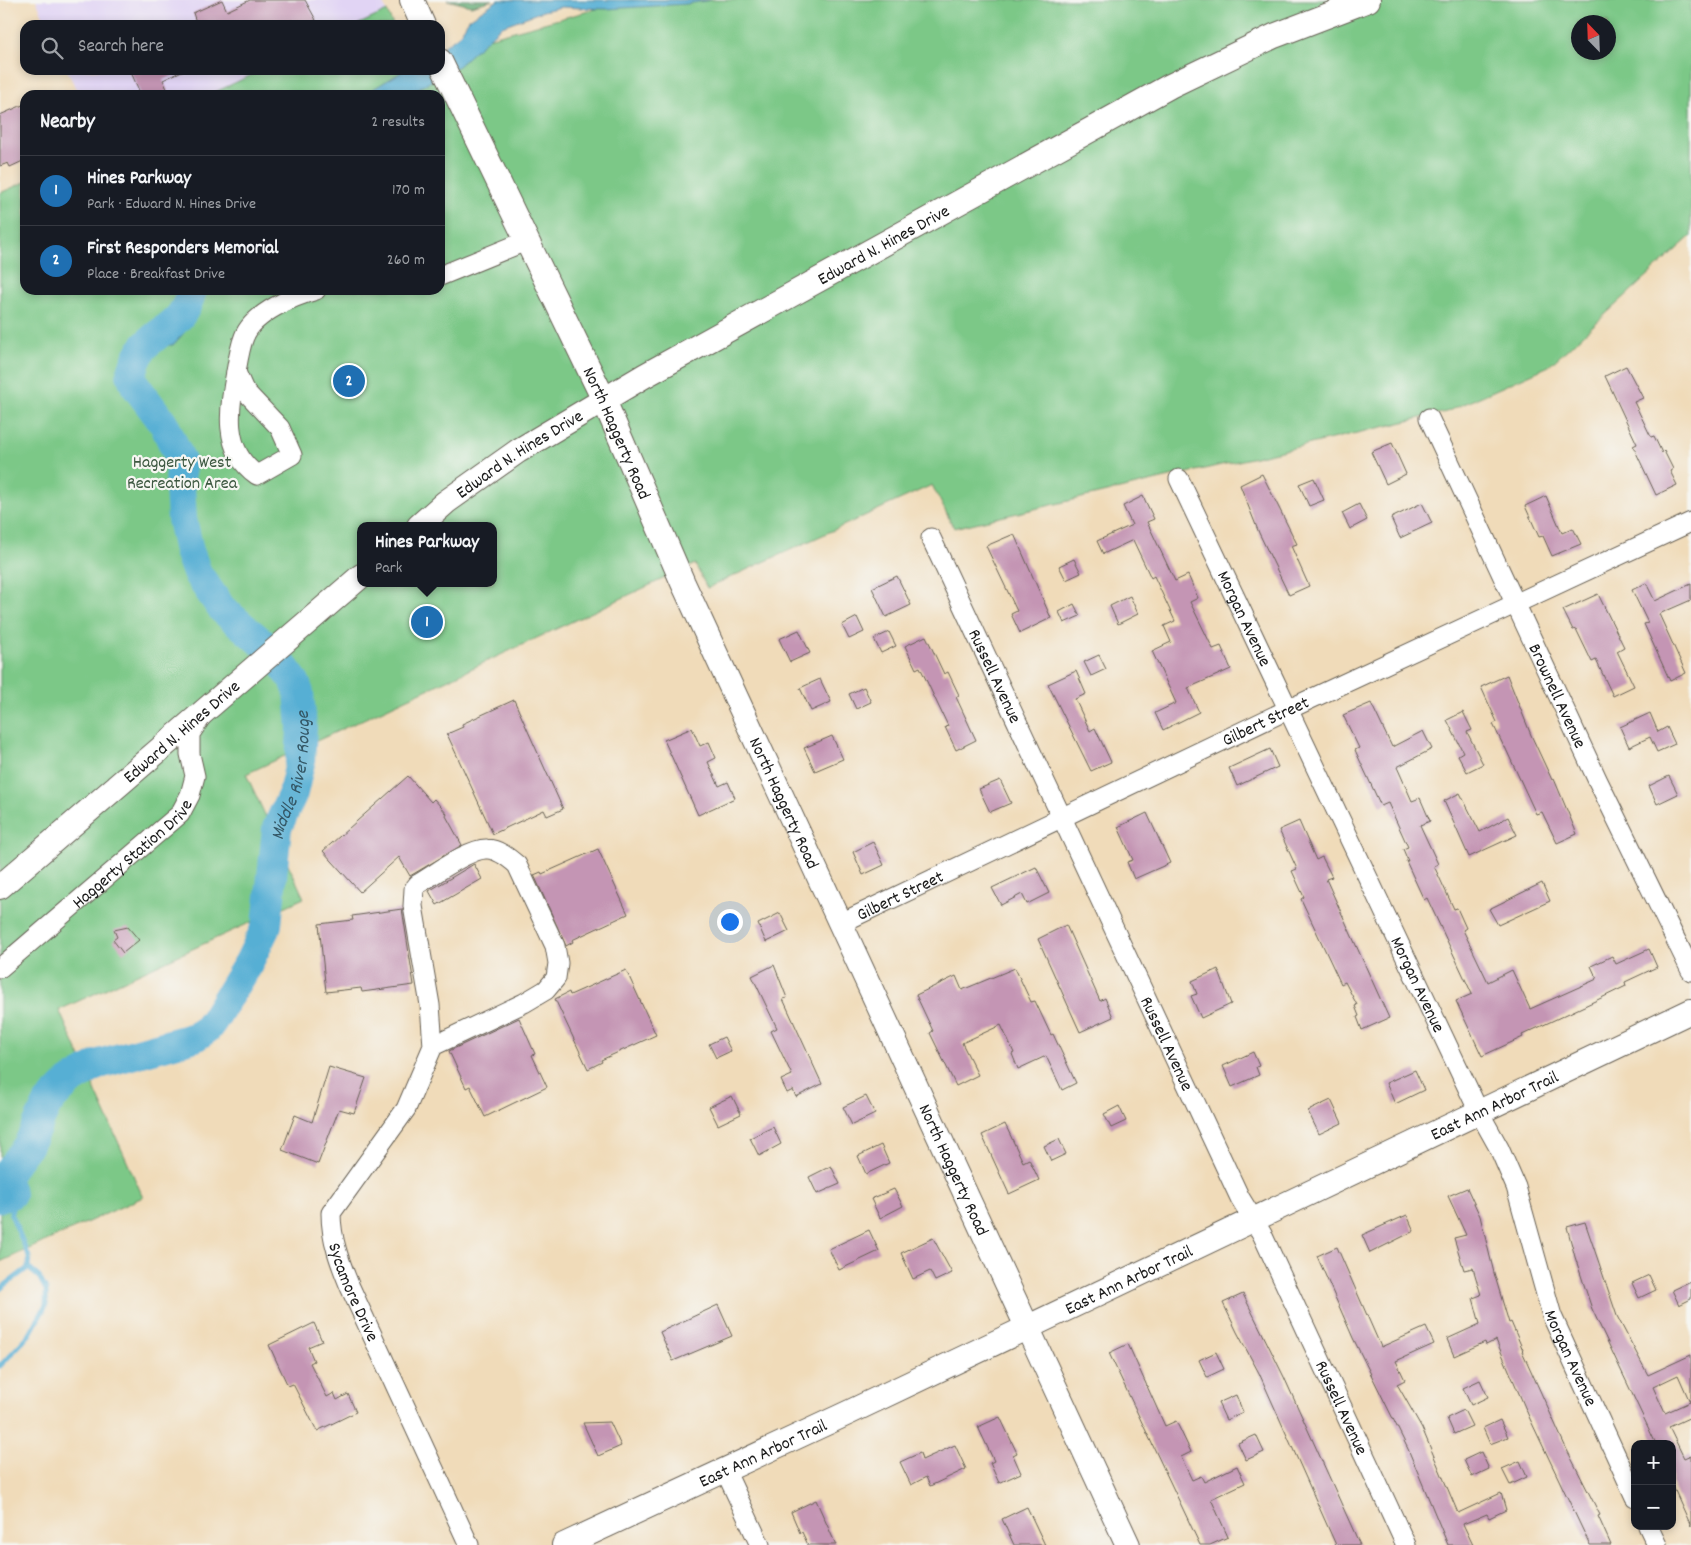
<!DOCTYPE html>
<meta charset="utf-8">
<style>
:root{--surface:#171b24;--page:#242831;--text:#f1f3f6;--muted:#9ea1a6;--line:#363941;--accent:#1f6fb2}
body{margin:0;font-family:Dekko,sans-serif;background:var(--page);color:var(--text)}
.controls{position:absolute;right:15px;bottom:15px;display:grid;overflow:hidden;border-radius:10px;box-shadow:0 2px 8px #0003}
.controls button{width:45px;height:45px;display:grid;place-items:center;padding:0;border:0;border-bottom:1px solid var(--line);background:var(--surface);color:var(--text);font:25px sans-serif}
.compass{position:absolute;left:1571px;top:15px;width:45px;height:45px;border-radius:50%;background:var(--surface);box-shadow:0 2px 8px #0003;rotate:337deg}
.you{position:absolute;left:729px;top:921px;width:18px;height:18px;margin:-12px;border:4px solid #fff;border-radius:50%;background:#1a73e8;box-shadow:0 0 0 8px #1a73e833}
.badge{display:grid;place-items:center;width:32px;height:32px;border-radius:50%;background:var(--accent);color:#fff;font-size:16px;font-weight:700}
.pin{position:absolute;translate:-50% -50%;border:2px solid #fff;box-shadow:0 1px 5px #0006}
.popup{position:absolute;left:357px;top:522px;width:140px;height:65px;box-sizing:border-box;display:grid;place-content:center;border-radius:10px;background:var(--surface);filter:drop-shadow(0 1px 4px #0005);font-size:16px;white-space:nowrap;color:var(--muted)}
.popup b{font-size:19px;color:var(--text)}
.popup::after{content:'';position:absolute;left:50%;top:100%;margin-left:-10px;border:10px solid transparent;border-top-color:var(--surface)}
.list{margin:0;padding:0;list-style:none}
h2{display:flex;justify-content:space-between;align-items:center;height:65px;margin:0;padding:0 20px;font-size:21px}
h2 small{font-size:16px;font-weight:400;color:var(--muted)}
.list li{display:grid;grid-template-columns:32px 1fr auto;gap:15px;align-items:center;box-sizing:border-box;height:70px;padding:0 20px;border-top:1px solid var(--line)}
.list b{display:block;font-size:19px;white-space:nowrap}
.list p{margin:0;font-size:16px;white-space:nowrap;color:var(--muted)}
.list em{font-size:16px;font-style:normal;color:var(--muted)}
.icon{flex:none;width:28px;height:28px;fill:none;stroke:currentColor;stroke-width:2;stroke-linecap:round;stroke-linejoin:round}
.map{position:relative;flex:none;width:1691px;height:1545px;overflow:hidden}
.search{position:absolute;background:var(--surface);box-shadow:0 2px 8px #0003;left:20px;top:20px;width:425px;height:55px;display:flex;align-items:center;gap:12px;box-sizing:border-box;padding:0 18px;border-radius:15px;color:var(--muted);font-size:19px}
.panel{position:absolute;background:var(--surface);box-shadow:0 2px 8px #0003;left:20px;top:90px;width:425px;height:205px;border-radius:15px}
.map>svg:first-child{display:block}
.built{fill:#e1d4f4}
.green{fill:#7bc887;stroke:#4c7252;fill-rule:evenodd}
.forest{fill:#64ac74;stroke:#406448}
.water{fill:#57afd4;stroke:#3a6678}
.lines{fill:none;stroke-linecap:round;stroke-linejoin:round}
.stream{stroke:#57afd4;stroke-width:5}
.river{stroke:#57afd4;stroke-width:30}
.building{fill:#c495b4;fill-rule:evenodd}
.minor-casing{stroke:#665f53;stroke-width:21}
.tertiary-casing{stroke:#665f53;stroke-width:26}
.minor{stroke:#fff;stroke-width:19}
.tertiary{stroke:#fff;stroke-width:24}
.labels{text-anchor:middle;stroke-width:4.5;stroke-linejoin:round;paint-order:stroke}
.street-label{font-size:18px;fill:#1c1c1c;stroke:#f6f6f2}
.park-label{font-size:18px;fill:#3d5841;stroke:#f6f6f2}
.water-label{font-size:19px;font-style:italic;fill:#345766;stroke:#f6f6f2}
</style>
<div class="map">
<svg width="1691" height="1545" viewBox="0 0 1691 1545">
<rect width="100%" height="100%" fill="#f6f6f2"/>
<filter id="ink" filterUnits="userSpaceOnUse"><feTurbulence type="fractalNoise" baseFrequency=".02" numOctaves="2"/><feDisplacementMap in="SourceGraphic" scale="10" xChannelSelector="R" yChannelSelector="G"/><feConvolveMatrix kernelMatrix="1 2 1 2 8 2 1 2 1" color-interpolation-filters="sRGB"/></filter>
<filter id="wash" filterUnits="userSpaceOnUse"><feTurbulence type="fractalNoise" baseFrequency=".0096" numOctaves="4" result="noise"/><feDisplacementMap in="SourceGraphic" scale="20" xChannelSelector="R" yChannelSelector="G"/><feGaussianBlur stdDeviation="1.12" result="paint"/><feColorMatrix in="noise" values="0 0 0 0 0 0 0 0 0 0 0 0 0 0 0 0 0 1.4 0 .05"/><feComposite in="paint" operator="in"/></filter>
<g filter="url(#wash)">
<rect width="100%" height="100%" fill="#f0dbb9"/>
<g class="built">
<path d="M36 0H381L387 11 357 25H47Z"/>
<path d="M67 70H262L209 95H79Z"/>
</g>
<g class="green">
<path d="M630 0H1691V236L1549 366 1446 412 954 528 932 485 707 588 695 564 246 774 304 898 59 1010 143 1197 0 1262V193L25 182V290H440V95H209L262 70H440L462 45ZM1578 22H1608V52H1578ZM361 526H493V583H361Z"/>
<path d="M387 11 393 25H357Z"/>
</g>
<path class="forest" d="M447 0H493L471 6Z"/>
<g class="water">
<path d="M498 0H711L686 4 606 9 561 7 543 11 502 26 457 67 406 95H363L405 70H440V49L459 35 469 19Z"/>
<path d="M183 290H202L183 334 173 345H156L146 357 145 367 131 374 124 362 133 345 160 329 169 318Z"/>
</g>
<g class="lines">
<g class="stream">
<path d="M0 1289 28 1268 29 1257 11 1214 13 1203 11 1194"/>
<path d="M0 1366 30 1334 46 1305V1290L39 1277 28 1268"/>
</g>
<path class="river" id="s1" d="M0 1198 11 1194 4 1177 28 1145 48 1103 69 1082 99 1064 195 1037 207 1029 213 1021 249 962 267 925 277 828 293 793 300 763 302 728 299 693 295 682 273 652 222 609 197 573 189 551 182 519 180 487 181 461 164 424 135 385 131 374C135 363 139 351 148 343 170 323 183 323 192 290"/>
</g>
<g id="blocks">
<g class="building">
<path d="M222 0 227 11 250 0H305L316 20 306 25H294L292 20 280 25H197L193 13Z"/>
<path d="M130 70H184L163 80 168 91 160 95H141Z"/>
<path d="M25 104V160L10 167 8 163 0 166V115Z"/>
<path d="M1626 366 1643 398 1634 402 1651 437 1654 436 1662 453 1664 451 1673 469 1670 471 1677 485 1656 495 1633 446 1637 444 1605 376Z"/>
<path d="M1392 443 1406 474 1386 484 1371 452Z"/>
<path d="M1262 474 1297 544 1291 546 1309 586 1289 595 1259 533 1240 485Z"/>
<path d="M1314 478 1324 500 1309 506 1299 484Z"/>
<path d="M1143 496 1154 519 1147 522 1175 581 1188 575 1198 598 1190 602 1213 649 1221 646 1231 669 1188 688 1199 712 1163 730 1155 713 1176 703 1152 651 1171 642 1164 626 1175 621 1154 576 1151 578 1133 540 1103 554 1097 541 1132 525 1123 506Z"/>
<path d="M1546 496 1562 533 1573 528 1581 544 1552 556 1543 536 1539 537 1525 506Z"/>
<path d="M1422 503 1432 523 1400 538 1391 518Z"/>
<path d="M1359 504 1367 520 1350 529 1342 513Z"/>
<path d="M1014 534 1051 618 1020 633 1011 614 1017 611 986 546Z"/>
<path d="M1074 559 1081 573 1066 580 1059 566Z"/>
<path d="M897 576 911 605 886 617 872 588Z"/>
<path d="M1646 583 1655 601 1691 584V600L1659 614 1686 673 1670 681 1644 624 1648 623 1632 590Z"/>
<path d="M1598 594 1624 647 1617 651 1634 686 1613 696 1596 660 1592 662 1576 629 1573 630 1563 610Z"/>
<path d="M1130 596 1138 614 1118 624 1110 606Z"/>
<path d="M1074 604 1080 616 1064 623 1059 612Z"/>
<path d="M857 617 864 632 849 639 842 625Z"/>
<path d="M799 630 810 653 790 662 779 639Z"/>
<path d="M889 632 896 646 881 653 874 639Z"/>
<path d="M926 636 944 674 948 672 959 695 956 697 976 740 956 750 945 727 948 726 920 667 916 669 905 646Z"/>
<path d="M1099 655 1106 669 1091 676 1084 662Z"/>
<path d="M1076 671 1086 694 1075 699 1090 731 1095 728 1111 762 1091 771 1048 684Z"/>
<path d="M1507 675 1531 735 1552 780 1554 779 1577 834 1557 843 1542 812 1536 814 1505 747H1504L1493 724 1497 722 1481 687Z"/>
<path d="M820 679 831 702 811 711 800 688Z"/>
<path d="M864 687 871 702 856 709 849 694Z"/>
<path d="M514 700 563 809 547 816 544 810 493 834 447 734 463 727 462 724Z"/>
<path d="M1371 703 1392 747 1423 731 1432 749 1397 767 1412 801 1420 798 1430 821 1420 825 1438 864 1434 866 1454 909 1457 908 1466 928 1463 930 1488 982 1512 970 1530 1009 1597 979 1591 966 1612 956 1616 964 1649 949 1657 967 1625 982 1626 986 1595 1001 1522 1035 1523 1037 1482 1056 1456 1001 1472 994 1427 898 1424 900 1406 861H1408L1403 849 1408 847 1388 803 1381 806 1355 750 1359 748 1343 715Z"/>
<path d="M1463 712 1472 730 1467 732 1483 764 1467 772 1458 755 1463 752 1447 720Z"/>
<path d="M1650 713 1658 732 1667 727 1675 744 1657 752 1650 737 1629 747 1620 727Z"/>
<path d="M692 728 700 746 709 742 716 758 708 762 719 786 728 782 735 798 698 815 664 740Z"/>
<path d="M832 736 843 759 815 771 804 748Z"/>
<path d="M1270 749 1278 767 1237 786 1229 768Z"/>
<path d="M408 776 431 802 434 799 447 814 446 816 462 845 410 876 399 857 360 892 323 851Z"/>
<path d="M1669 776 1678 794 1657 804 1649 786Z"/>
<path d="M1000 780 1011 803 990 812 979 789Z"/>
<path d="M1460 793 1480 832 1508 817 1517 835 1469 857 1444 801Z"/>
<path d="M1147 813 1170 863 1134 879 1127 862 1133 860 1118 827Z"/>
<path d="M1299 821 1316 860 1322 857 1332 877 1326 879 1389 1018 1362 1030 1357 1017 1359 1016 1355 1006 1357 1005 1345 982 1341 984 1301 899 1304 897 1292 871 1297 869 1279 830Z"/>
<path d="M873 842 884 865 863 875 853 852Z"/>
<path d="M598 849 628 914 572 940 573 942 566 946 534 875 541 872 542 874Z"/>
<path d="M474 864 482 879 437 905 429 891Z"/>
<path d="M1036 867 1049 893 1027 904 1022 894 1001 905 992 888Z"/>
<path d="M1542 883 1550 901 1498 925 1489 909Z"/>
<path d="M402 909 414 985 362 992 361 988 326 992 319 924 353 920 352 916Z"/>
<path d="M780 913 789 931 766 942 758 924Z"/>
<path d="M1066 925 1100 1001 1105 998 1113 1017 1080 1032 1038 939Z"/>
<path d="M128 927 139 940 123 953 113 940 117 937 114 930Z"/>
<path d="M774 965 787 998 783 999 822 1084 796 1097 793 1090 787 1093 781 1080 792 1075 771 1031 777 1028 752 976Z"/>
<path d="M1015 968 1031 1002 1035 1001 1051 1035 1053 1034 1076 1083 1062 1090 1046 1056 1018 1069 1012 1054 1014 1053 1001 1025 962 1043 978 1075 956 1086 930 1033 933 1031 916 995 956 976 962 990Z"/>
<path d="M1218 969 1231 1004 1201 1018 1191 996 1197 994 1192 981Z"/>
<path d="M626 970 656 1035 601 1060 602 1062 588 1069 555 999 569 992 570 995Z"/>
<path d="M519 1018 535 1054 532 1055 547 1087 485 1117 470 1086 466 1088 449 1051Z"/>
<path d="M724 1037 731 1051 716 1058 709 1044Z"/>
<path d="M1253 1052 1259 1066 1256 1067 1259 1075 1232 1087 1223 1066Z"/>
<path d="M329 1067 366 1078 354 1113 339 1109 318 1164 282 1150 295 1115 312 1122Z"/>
<path d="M1415 1070 1424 1090 1395 1104 1386 1083Z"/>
<path d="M732 1096 741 1114 718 1125 709 1107Z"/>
<path d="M866 1096 875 1114 852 1125 843 1107Z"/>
<path d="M1331 1100 1342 1123 1319 1134 1308 1111Z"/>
<path d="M1119 1106 1126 1121 1111 1128 1104 1114Z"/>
<path d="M1005 1124 1023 1162 1029 1159 1039 1180 1009 1194 982 1135Z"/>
<path d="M773 1127 781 1144 759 1156 750 1138Z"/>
<path d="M1059 1139 1066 1154 1051 1161 1044 1146Z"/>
<path d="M881 1145 889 1163 866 1174 858 1156Z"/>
<path d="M831 1166 840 1184 817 1194 809 1177Z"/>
<path d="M1467 1188 1480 1216 1494 1273 1509 1323 1511 1322 1523 1350 1522 1351 1566 1448 1600 1515 1598 1516 1611 1545H1590L1530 1419 1496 1340 1486 1345 1485 1342 1454 1356 1447 1339 1480 1324 1473 1298 1481 1295 1473 1268 1464 1270 1454 1238 1466 1235 1448 1196Z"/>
<path d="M894 1189 903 1206 880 1218 871 1199Z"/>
<path d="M1407 1215 1414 1231 1370 1253 1362 1235Z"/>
<path d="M1585 1222 1617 1316 1648 1375 1691 1355V1417L1669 1427 1684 1458 1691 1455V1526L1672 1484V1444H1656L1592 1309 1575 1257 1567 1227ZM1678 1375 1690 1402 1665 1413 1653 1387Z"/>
<path d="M869 1230 879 1251 839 1270 829 1249Z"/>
<path d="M933 1238 952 1273 935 1281 930 1271 913 1279 901 1253Z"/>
<path d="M1337 1247 1381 1347 1426 1327 1434 1344 1396 1361 1405 1380 1397 1384 1422 1428 1458 1513 1501 1493 1506 1510 1489 1518 1487 1514 1463 1524 1473 1545H1448L1408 1449 1353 1338 1317 1256Z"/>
<path d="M1649 1275 1656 1290 1639 1298 1632 1283Z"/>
<path d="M1691 1281V1299L1679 1305 1672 1290Z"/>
<path d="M1243 1294 1284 1377 1360 1545H1336L1259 1373 1237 1332 1223 1303Z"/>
<path d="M718 1305 732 1336 673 1361 660 1332Z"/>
<path d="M314 1323 322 1341 308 1347 314 1361 310 1363 327 1397 334 1393 337 1400 348 1394 356 1412 317 1431 293 1384 288 1386 269 1345Z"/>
<path d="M1128 1344 1165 1426 1176 1421 1191 1452 1181 1457 1192 1480 1201 1476 1204 1482 1237 1466 1245 1483 1211 1499 1228 1537 1210 1545H1200L1109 1353Z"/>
<path d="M1216 1352 1224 1369 1207 1377 1199 1360Z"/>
<path d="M1480 1380 1488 1397 1471 1405 1463 1388Z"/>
<path d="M1236 1395 1243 1412 1226 1420 1218 1403Z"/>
<path d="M1464 1410 1472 1426 1454 1434 1447 1418Z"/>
<path d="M1000 1417 1017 1453 1013 1455 1021 1473 999 1483 990 1463 994 1461 978 1427Z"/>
<path d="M1500 1420 1508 1437 1490 1444 1483 1428Z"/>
<path d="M610 1422 621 1446 598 1456 583 1423Z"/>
<path d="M1256 1435 1264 1452 1246 1460 1238 1443Z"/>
<path d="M955 1445 966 1469 930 1486 926 1477 911 1485 900 1462 920 1453 922 1460Z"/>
<path d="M1481 1452 1489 1469 1472 1477 1464 1460Z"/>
<path d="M1520 1461 1527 1477 1510 1485 1502 1469Z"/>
<path d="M816 1500 836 1545H808L802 1532 800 1533 791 1512Z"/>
<path d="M1027 1507 1045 1545H1014L1002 1519Z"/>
</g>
</g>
</g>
<g filter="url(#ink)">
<use href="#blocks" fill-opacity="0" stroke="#665f53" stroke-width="1"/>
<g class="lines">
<g class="minor-casing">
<g id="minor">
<path d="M440 276 526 241"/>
<path d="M236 372 244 390 280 428 292 455 257 475C222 451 229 407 236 372Z"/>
<path d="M236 372C238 360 240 347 244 337 253 313 294 296 316 290"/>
<path id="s2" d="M1429 418 1598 781 1691 971"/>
<path id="s3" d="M1179 479 1479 1112 1499 1148 1516 1187 1552 1316 1635 1497"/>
<path id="s4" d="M931 538 1240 1198 1262 1234 1406 1545"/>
<path id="s5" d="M841 923 1287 710 1691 522"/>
<path id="s6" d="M0 968 180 814 190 795 195 776 190 754V734L202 716"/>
<path id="s7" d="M433 1046 524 1003 546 990 556 978 558 963 555 946 517 865C509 858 498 849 487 849 469 848 434 875 418 884L414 889 413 906 430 1005 433 1046 406 1109 331 1213C331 1239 340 1263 350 1287L469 1545"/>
<path d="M725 1470 760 1545"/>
<path d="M1648 1526 1657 1545"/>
</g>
</g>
<g class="tertiary-casing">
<g id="tertiary">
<path d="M412 0 423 25"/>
<path id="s8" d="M440 61 603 398 683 583 1128 1545"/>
<path id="s9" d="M419 526 446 502 518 451 644 376 1170 86 1274 36 1368 0"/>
<path id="s10" d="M0 887 361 576"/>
<path id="s11" d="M564 1545 850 1412 1691 1011"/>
</g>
</g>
<use href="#minor" class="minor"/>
<use href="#tertiary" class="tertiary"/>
</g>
</g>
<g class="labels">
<g class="street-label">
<text dy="6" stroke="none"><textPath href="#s9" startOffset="544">Edward N. Hines Drive</textPath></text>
<text dy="6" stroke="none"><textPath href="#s8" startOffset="412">North Haggerty Road</textPath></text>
<text dy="6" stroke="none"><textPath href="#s9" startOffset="124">Edward N. Hines Drive</textPath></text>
<text dy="6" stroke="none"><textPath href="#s3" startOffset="154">Morgan Avenue</textPath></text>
<text dy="6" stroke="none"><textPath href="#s4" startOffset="152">Russell Avenue</textPath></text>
<text dy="6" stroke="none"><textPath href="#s2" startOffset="306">Brownell Avenue</textPath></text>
<text dy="6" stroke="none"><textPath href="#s5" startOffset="470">Gilbert Street</textPath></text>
<text dy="6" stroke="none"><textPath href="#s10" startOffset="239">Edward N. Hines Drive</textPath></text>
<text dy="6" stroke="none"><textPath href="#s8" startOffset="818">North Haggerty Road</textPath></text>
<text dy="6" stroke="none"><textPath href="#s6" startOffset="175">Haggerty Station Drive</textPath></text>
<text dy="6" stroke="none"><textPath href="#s5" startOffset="65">Gilbert Street</textPath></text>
<text dy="6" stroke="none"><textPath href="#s3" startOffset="559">Morgan Avenue</textPath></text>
<text dy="6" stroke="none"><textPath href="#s4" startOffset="558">Russell Avenue</textPath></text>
<text dy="6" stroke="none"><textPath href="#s11" startOffset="1029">East Ann Arbor Trail</textPath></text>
<text dy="6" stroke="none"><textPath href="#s8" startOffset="1222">North Haggerty Road</textPath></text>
<text dy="6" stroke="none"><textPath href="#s11" startOffset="624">East Ann Arbor Trail</textPath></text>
<text dy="6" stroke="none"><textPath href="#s7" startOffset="821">Sycamore Drive</textPath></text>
<text dy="6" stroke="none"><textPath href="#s3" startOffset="964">Morgan Avenue</textPath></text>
<text dy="6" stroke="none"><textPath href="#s4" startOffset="962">Russell Avenue</textPath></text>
<text dy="6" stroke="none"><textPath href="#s11" startOffset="219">East Ann Arbor Trail</textPath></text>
</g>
<g class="park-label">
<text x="182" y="467">Haggerty West<tspan x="182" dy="21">Recreation Area</tspan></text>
</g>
<g class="water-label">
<text dy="7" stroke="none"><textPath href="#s1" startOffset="568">Middle River Rouge</textPath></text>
</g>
</g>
</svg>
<div class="controls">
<button>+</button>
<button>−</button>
</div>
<svg class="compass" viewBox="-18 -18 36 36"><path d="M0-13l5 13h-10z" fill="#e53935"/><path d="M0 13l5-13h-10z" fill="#9ea1a6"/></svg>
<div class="you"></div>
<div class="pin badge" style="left:427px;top:622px">1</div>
<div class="popup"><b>Hines Parkway</b>Park</div>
<div class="pin badge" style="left:349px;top:381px">2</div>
<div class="search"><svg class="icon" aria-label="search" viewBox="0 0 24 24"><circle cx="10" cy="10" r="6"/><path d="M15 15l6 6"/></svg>Search here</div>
<section class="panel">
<h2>Nearby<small>2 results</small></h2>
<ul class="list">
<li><span class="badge">1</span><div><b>Hines Parkway</b><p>Park · Edward N. Hines Drive</p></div><em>170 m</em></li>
<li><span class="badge">2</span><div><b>First Responders Memorial</b><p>Place · Breakfast Drive</p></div><em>260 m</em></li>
</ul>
</section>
</div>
